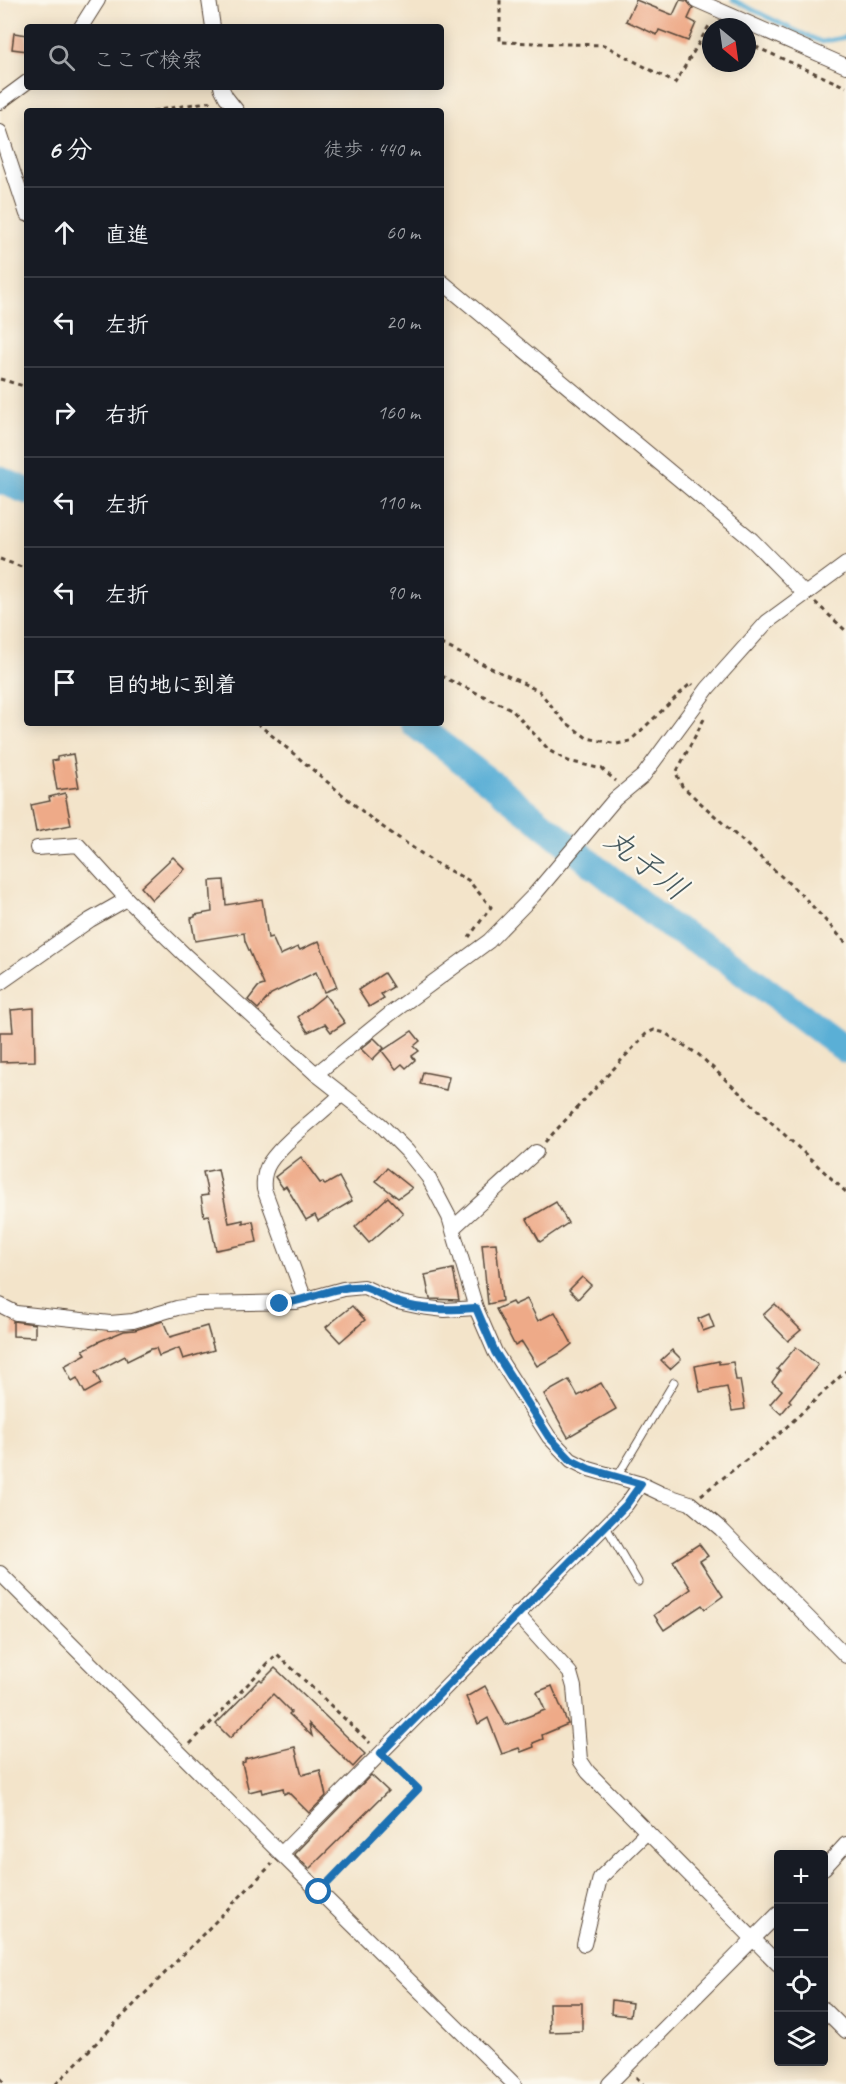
<!DOCTYPE html>
<html lang="ja">
<meta charset="utf-8">
<style>
:root{--surface:#171b24;--page:#20242c;--text:#f1f3f6;--muted:#9ea1a6;--line:#363941}
body{margin:0;font-family:Caveat,"Klee One",sans-serif;background:var(--page);color:var(--text)}
.controls{position:absolute;right:18px;bottom:18px;display:grid;overflow:hidden;border-radius:6px;box-shadow:0 3px 15px #0003}
.controls button{width:54px;height:54px;display:grid;place-items:center;padding:0;border:0;border-bottom:2px solid var(--line);background:var(--surface);color:var(--text);font:30px sans-serif}
.compass{position:absolute;left:702px;top:18px;width:54px;height:54px;border-radius:50%;background:var(--surface);box-shadow:0 3px 15px #0003;rotate:151deg}
.stop{position:absolute;width:18px;height:18px;margin:-14px;border:4px solid #1f6fb2;border-radius:50%;background:#fff}
.stop.end{background:#1f6fb2;border-color:#fff;box-shadow:0 2px 6px #0008}
.list{margin:0;padding:0;list-style:none}
h2{display:flex;justify-content:space-between;align-items:center;height:78px;margin:0;padding:0 24px;font-size:26px}
h2 small{font-size:20px;font-weight:400;color:var(--muted)}
.list li{display:grid;grid-template-columns:39px 1fr auto;gap:18px;align-items:center;box-sizing:border-box;height:90px;padding:0 24px;border-top:2px solid var(--line)}
.list b{display:block;font-size:22px;white-space:nowrap}
.list em{font-size:20px;font-style:normal;color:var(--muted)}
.icon{flex:none;width:33px;height:33px;fill:none;stroke:currentColor;stroke-width:2;stroke-linecap:round;stroke-linejoin:round}
.map{position:relative;flex:none;width:846px;height:2084px;overflow:hidden}
.search{position:absolute;background:var(--surface);box-shadow:0 3px 15px #0003;left:24px;top:24px;width:420px;height:66px;display:flex;align-items:center;gap:15px;box-sizing:border-box;padding:0 21px;border-radius:6px;color:var(--muted);font-size:22px}
.panel{position:absolute;background:var(--surface);box-shadow:0 3px 15px #0003;left:24px;top:108px;width:420px;height:618px;border-radius:6px}
.map>svg:first-child{display:block}
.lines{fill:none;stroke-linecap:round;stroke-linejoin:round}
.stream{stroke:#5aafd6;stroke-width:4.5}
.river{stroke:#5aafd6;stroke-width:27}
.building{fill:#ea8}
.lane-casing{stroke:#574638;stroke-width:9}
.street-casing{stroke:#574638;stroke-width:16}
.path{stroke:#574638;stroke-width:3;stroke-dasharray:4.5 4.5;stroke-linecap:butt}
.lane{stroke:#fff;stroke-width:7}
.street{stroke:#fff;stroke-width:14}
.route{stroke:#1f6fb2;stroke-width:8}
.labels{text-anchor:middle;stroke-width:4.5;stroke-linejoin:round;paint-order:stroke}
.water-label{font-size:32px;font-style:italic;fill:#46595e;stroke:#fbf7ec}
</style>
<div class="map">
<svg width="846" height="2084" viewBox="0 0 846 2084">
<rect width="100%" height="100%" fill="#fbf7ec"/>
<filter id="ink" filterUnits="userSpaceOnUse"><feTurbulence type="fractalNoise" baseFrequency=".0167" numOctaves="2"/><feDisplacementMap in="SourceGraphic" scale="12" xChannelSelector="R" yChannelSelector="G"/><feConvolveMatrix kernelMatrix="1 2 1 2 8 2 1 2 1" color-interpolation-filters="sRGB"/></filter>
<filter id="wash" filterUnits="userSpaceOnUse"><feTurbulence type="fractalNoise" baseFrequency=".008" numOctaves="4" result="noise"/><feDisplacementMap in="SourceGraphic" scale="24" xChannelSelector="R" yChannelSelector="G"/><feGaussianBlur stdDeviation="1.35" result="paint"/><feColorMatrix in="noise" values="0 0 0 0 0 0 0 0 0 0 0 0 0 0 0 0 0 1.4 0 .05"/><feComposite in="paint" operator="in"/></filter>
<g filter="url(#wash)">
<rect width="100%" height="100%" fill="#f3e4ca"/>
<g class="lines">
<path class="stream" d="M733 0 792 29 822 42 846 37"/>
<g class="river">
<path d="M0 480 27 491"/>
<path d="M413 723 495 786 668 925 723 957 846 1050"/>
</g>
</g>
<g id="blocks">
<g class="building">
<path d="M636 0 673 15 680 0 687 1 693 8 688 19 696 23 688 41 659 30 657 35 626 21Z"/>
<path d="M14 33 27 35V51L12 49Z"/>
<path d="M73 754 79 787 57 790 52 761 57 760V757Z"/>
<path d="M65 793 71 825 36 832 31 805 50 801 49 797Z"/>
<path d="M173 857 185 869 152 900 141 887Z"/>
<path d="M224 880 226 905 262 899 268 938 272 937 280 955 298 947 300 950 319 941 337 987 324 992 316 972 271 994 258 1009 248 1000 258 987 264 985 245 941 244 933 195 941 191 918 195 917V915L212 912 210 881Z"/>
<path d="M384 973 393 987 381 994 384 998 369 1007 358 990Z"/>
<path d="M325 995 345 1023 331 1032 325 1024 308 1032 298 1017Z"/>
<path d="M34 1008 35 1061 0 1062V1032H13L11 1010Z"/>
<path d="M412 1031 420 1041 414 1046 419 1051 412 1056 415 1060 406 1068 402 1064 396 1069 382 1051Z"/>
<path d="M374 1038 384 1048 372 1060 361 1049Z"/>
<path d="M423 1072 449 1077 446 1090 420 1084Z"/>
<path d="M301 1157 320 1183 323 1182 325 1185 339 1177 352 1201 318 1221 315 1215 306 1220 286 1186 283 1188 275 1177Z"/>
<path d="M387 1168 412 1188 398 1198 376 1181Z"/>
<path d="M218 1169 229 1223 243 1220V1223L253 1221 257 1242 216 1250 209 1215 204 1216 201 1196 208 1195 203 1172Z"/>
<path d="M388 1197 403 1213 369 1243 355 1227Z"/>
<path d="M556 1202 568 1223 540 1242 527 1219Z"/>
<path d="M496 1243 502 1301 488 1304 482 1244Z"/>
<path d="M453 1269 459 1300 430 1299 425 1275Z"/>
<path d="M582 1277 591 1285 578 1299 569 1290Z"/>
<path d="M527 1299 538 1321 555 1312 572 1344 562 1352 537 1366 522 1342 515 1346 496 1309 512 1302 514 1305Z"/>
<path d="M775 1304 801 1330 788 1341 763 1315Z"/>
<path d="M352 1306 365 1320 340 1342 326 1327Z"/>
<path d="M709 1314 714 1327 703 1331 698 1319Z"/>
<path d="M13 1321 35 1324V1337L13 1336Z"/>
<path d="M163 1321 170 1337 207 1326 214 1350 183 1359 179 1348 159 1356 156 1348 151 1349 127 1361 125 1356 95 1372 101 1384 85 1393 77 1378 72 1381 64 1366 86 1354 83 1350 100 1341 124 1331 135 1330Z"/>
<path d="M796 1347 818 1365 789 1400 791 1402 781 1414 770 1404 782 1390 772 1382 780 1371 777 1369Z"/>
<path d="M672 1350 681 1359 670 1369 661 1360Z"/>
<path d="M719 1361V1364L733 1362 736 1380H740L745 1409 732 1411 727 1387 700 1392 695 1366Z"/>
<path d="M569 1380 578 1396 601 1383 616 1409 568 1437 544 1394Z"/>
<path d="M699 1544 708 1556 700 1561 723 1596 705 1609 702 1605 664 1630 654 1615 691 1589 673 1561Z"/>
<path d="M275 1668 365 1754 353 1767 309 1724 312 1736 289 1714 291 1712 273 1694 230 1738 216 1724 260 1679 262 1681Z"/>
<path d="M485 1686 506 1725 545 1710 537 1692 552 1686 568 1724 542 1735 543 1739 533 1743 534 1747 521 1752 519 1748 502 1754 488 1718 478 1724 466 1697Z"/>
<path d="M295 1747 302 1775 320 1770 326 1796 309 1813 288 1792 284 1794 283 1788 262 1793 261 1789 249 1792 242 1763 245 1762V1759Z"/>
<path d="M371 1775 388 1791 309 1869 294 1854Z"/>
<path d="M612 2000 632 2003 630 2016 611 2014Z"/>
<path d="M549 2003H582V2031L550 2032Z"/>
</g>
</g>
</g>
<g filter="url(#ink)">
<use href="#blocks" fill-opacity="0" stroke="#574638" stroke-width="1.5"/>
<g class="lines">
<g class="lane-casing">
<g id="lane">
<path d="M617 1477 674 1382"/>
<path d="M605 1525 638 1582"/>
</g>
</g>
<g class="street-casing">
<g id="street">
<path d="M209 0 213 27"/>
<path d="M696 0 846 66"/>
<path d="M81 27 98 0"/>
<path d="M221 87 226 97 237 111"/>
<path d="M0 102 27 82"/>
<path d="M0 132 27 214"/>
<path d="M441 281 752 540 804 593"/>
<path d="M37 848 78 845 127 899 187 957 316 1074 380 1124 407 1151 428 1177 449 1217 476 1308 495 1352 549 1437 571 1460 589 1469 641 1484 662 1494 690 1503 721 1529 846 1656"/>
<path d="M0 983 90 920 127 899"/>
<path d="M316 1074 390 1014 489 941 534 895 615 799 643 776 708 688 767 622 846 564"/>
<path d="M453 1228 536 1152"/>
<path d="M305 1300 264 1189C263 1179 264 1171 270 1162 284 1141 321 1114 341 1095"/>
<path d="M0 1305 16 1313 110 1323 133 1321 177 1308 198 1304 296 1302 343 1289 364 1287 397 1302 421 1307 445 1310 476 1308"/>
<path d="M0 1573 281 1854 514 2084"/>
<path d="M517 1614 570 1673 574 1687 580 1760 588 1772 778 1964"/>
<path d="M281 1854 626 1505 641 1484"/>
<path d="M824 1868 846 1844"/>
<path d="M584 1944 600 1878 647 1832"/>
<path d="M824 2009 846 2031"/>
<path d="M609 2084 778 1914"/>
</g>
</g>
<g class="path">
<path d="M500 0V42L604 45 675 83 709 26 712 27"/>
<path d="M747 43 846 87"/>
<path d="M153 111 213 101"/>
<path d="M0 379 27 387"/>
<path d="M0 559 27 569"/>
<path d="M815 602 846 631"/>
<path d="M441 644 539 691 564 721 587 738 617 744 630 741 691 683 693 685"/>
<path d="M441 676 511 709 550 751 568 761 602 769 616 781"/>
<path d="M704 719 676 773 682 786 804 897 846 943"/>
<path d="M257 723 374 821 438 865 468 880 491 907 469 937"/>
<path d="M545 1142 646 1034 654 1030 665 1033 699 1055 846 1192"/>
<path d="M701 1495 777 1436 846 1371"/>
<path d="M190 1744 277 1654 370 1743"/>
<path d="M329 1882 418 1789 390 1762"/>
<path d="M636 2077 643 2084"/>
<path d="M0 2078 6 2084"/>
<path d="M56 2084 272 1864"/>
</g>
<use href="#lane" class="lane"/>
<use href="#street" class="street"/>
</g>
</g>
<g class="lines" filter="url(#ink)">
<path class="route" d="M280 1304C307 1301 335 1285 363 1287 374 1289 386 1299 397 1302 422 1311 450 1310 476 1308L495 1352 549 1437 571 1460 589 1469 641 1484 626 1505 381 1753 418 1789 319 1892"/>
</g>
<g class="labels">
<g class="water-label">
<text transform="translate(647 864) rotate(38)" y="11">丸子川</text>
</g>
</g>
</svg>
<div class="controls">
<button>+</button>
<button>−</button>
<button><svg class="icon" aria-label="locate" viewBox="0 0 24 24"><circle cx="12" cy="12" r="6"/><path d="M12 2v4M12 18v4M2 12h4M18 12h4"/></svg></button>
<button><svg class="icon" aria-label="layers" viewBox="0 0 24 24"><path d="M12 4l9 5-9 5-9-5zM3 14l9 5 9-5"/></svg></button>
</div>
<svg class="compass" viewBox="-18 -18 36 36"><path d="M0-13l5 13h-10z" fill="#e53935"/><path d="M0 13l5-13h-10z" fill="#9ea1a6"/></svg>
<div class="stop" style="left:319px;top:1892px"></div>
<div class="stop end" style="left:280px;top:1304px"></div>
<div class="search"><svg class="icon" aria-label="search" viewBox="0 0 24 24"><circle cx="10" cy="10" r="6"/><path d="M15 15l6 6"/></svg>ここで検索</div>
<section class="panel">
<h2>6 分<small>徒歩 · 440 m</small></h2>
<ul class="list">
<li><svg class="icon" aria-label="ahead" viewBox="0 0 24 24"><path d="M12 20V5M6 11l6-6 6 6"/></svg><div><b>直進</b></div><em>60 m</em></li>
<li><svg class="icon" aria-label="left" viewBox="0 0 24 24"><path d="M17 20v-9H6M10 6l-5 5 5 5"/></svg><div><b>左折</b></div><em>20 m</em></li>
<li><svg class="icon" aria-label="right" viewBox="0 0 24 24"><path d="M7 20v-9h11M14 6l5 5-5 5"/></svg><div><b>右折</b></div><em>160 m</em></li>
<li><svg class="icon" aria-label="left" viewBox="0 0 24 24"><path d="M17 20v-9H6M10 6l-5 5 5 5"/></svg><div><b>左折</b></div><em>110 m</em></li>
<li><svg class="icon" aria-label="left" viewBox="0 0 24 24"><path d="M17 20v-9H6M10 6l-5 5 5 5"/></svg><div><b>左折</b></div><em>90 m</em></li>
<li><svg class="icon" aria-label="arrive" viewBox="0 0 24 24"><path d="M6 21V4h12l-3 4 3 4H6"/></svg><div><b>目的地に到着</b></div></li>
</ul>
</section>
</div>
